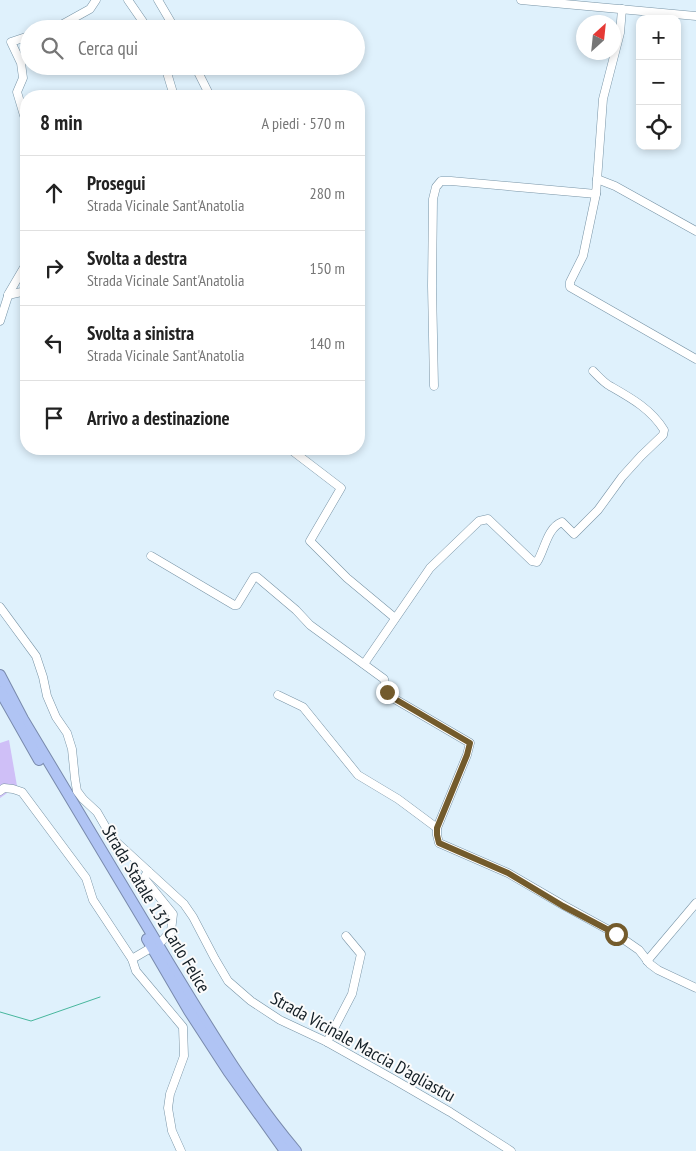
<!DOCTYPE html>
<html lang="it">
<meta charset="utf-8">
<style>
:root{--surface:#fff;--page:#f6f6f6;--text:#222;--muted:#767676;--line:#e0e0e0}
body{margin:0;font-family:"PT Sans Narrow",sans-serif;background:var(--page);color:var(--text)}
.controls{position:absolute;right:15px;top:15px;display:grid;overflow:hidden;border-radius:10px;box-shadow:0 2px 8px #0003}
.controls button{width:45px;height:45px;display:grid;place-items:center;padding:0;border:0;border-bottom:1px solid var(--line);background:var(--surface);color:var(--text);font:25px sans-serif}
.compass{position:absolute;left:576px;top:15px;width:45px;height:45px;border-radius:50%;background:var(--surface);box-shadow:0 2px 8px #0003;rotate:27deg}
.stop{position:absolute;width:15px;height:15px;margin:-11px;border:4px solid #735b2c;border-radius:50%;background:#fff}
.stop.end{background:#735b2c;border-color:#fff;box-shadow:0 1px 5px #0008}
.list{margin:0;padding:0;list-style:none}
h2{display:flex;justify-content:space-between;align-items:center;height:65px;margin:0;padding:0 20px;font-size:21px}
h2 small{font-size:16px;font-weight:400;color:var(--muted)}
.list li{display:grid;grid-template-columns:32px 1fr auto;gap:15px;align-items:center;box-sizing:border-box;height:75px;padding:0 20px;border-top:1px solid var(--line)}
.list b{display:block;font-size:19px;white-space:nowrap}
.list p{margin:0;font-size:16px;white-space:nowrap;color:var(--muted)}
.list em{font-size:16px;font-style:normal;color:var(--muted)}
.icon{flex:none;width:28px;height:28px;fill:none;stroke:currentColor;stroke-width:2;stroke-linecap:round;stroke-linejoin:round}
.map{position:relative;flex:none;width:696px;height:1151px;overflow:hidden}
.search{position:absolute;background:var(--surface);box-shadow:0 2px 8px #0003;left:20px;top:20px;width:345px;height:55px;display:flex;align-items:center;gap:12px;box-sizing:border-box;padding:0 18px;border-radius:28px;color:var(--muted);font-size:19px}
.panel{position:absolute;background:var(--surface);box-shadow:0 2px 8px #0003;left:20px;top:90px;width:345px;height:365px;border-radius:20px}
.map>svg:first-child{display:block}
.green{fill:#cfbff7}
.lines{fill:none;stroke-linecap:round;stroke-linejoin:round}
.stream{stroke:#47b69c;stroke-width:1}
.minor-casing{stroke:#7894a6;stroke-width:9}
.highway-casing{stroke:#798aac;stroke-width:12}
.minor{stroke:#fff;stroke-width:8}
.highway{stroke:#b0c4f4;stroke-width:10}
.route{stroke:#735b2c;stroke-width:6}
.labels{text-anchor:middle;stroke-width:4;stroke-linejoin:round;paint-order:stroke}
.street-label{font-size:18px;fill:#131e25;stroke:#fbfbfb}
</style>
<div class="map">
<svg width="696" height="1151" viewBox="0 0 696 1151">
<rect width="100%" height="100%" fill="#dff1fc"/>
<path class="green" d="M9 740 17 786 0 798V743Z"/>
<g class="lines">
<path class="stream" d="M0 1012 31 1021 100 997"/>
<g class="minor-casing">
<g id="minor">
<path d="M128 0 148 29"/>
<path d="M158 0 175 29"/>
<path d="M521 0 696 16"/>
<path d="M54 29 90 9 96 0"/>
<path d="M165 66 174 96"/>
<path d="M195 66 210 96"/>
<path d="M26 122 17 92 23 78 21 63 11 42 29 36"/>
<path d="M597 179 615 186 696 231"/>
<path d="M596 194 583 256 570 282V287L696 359"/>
<path d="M8 295 26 291"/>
<path d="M0 321 9 293 26 264"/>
<path d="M434 386 432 286 433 199 436 187 441 181H451L596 194 603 99 620 33 622 9"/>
<path d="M290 449 341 488 310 541 347 578 395 618"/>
<path d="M151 556 234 605H237L254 577H257L296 610 310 625 384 679 387 692 393 698 470 743 467 755 437 828V835L439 843 508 873 563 905 616 934 639 950 650 964 658 970 696 988"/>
<path d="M0 607 36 656 43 677 47 696 56 717 67 733 72 749 75 779 77 791 83 799 97 812 112 838 184 904 193 917 215 959 228 981 251 1001 280 1020 327 1042 393 1079 450 1112 511 1151"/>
<path d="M364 664 430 568 479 521 488 519 532 561 537 562C545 549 547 528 562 522L574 534 598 510 622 477 641 456 663 435 664 430C651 409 631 398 610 386 604 383 598 376 593 371"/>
<path d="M278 695 303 707 358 775 398 799 437 828"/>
<path d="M0 791 4 788 13 789 22 792 86 878 93 900 132 959"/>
<path d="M148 871 144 878 173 914 171 931 161 942"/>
<path d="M149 949 132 959 136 971 183 1027 184 1056 170 1094 168 1108 172 1131 181 1151"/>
<path d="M647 961 696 903"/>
<path d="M327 1042 352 994 361 954 346 936"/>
</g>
</g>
<g class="highway-casing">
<g id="highway">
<path d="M0 675 23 719C72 800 120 882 169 963 208 1027 247 1093 296 1151"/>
<path d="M0 691 39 760"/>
<path d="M147 939 189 1011 228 1071 285 1151"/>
</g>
</g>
<use href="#minor" class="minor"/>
<use href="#highway" class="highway"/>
</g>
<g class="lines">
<path class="route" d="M387 692 395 699 470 743 467 755 437 828V835L439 843 508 873 563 906 616 934"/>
</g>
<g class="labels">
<g class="street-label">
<text transform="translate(156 909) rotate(59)" y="6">Strada Statale 131 Carlo Felice</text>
<text transform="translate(363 1047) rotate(29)" y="6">Strada Vicinale Maccia D'agliastru</text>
</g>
</g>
</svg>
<div class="controls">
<button>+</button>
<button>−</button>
<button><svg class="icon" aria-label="locate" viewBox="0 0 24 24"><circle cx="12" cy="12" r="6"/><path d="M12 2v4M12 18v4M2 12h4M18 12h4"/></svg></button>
</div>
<svg class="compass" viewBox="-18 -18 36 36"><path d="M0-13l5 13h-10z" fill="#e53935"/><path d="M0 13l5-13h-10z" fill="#767676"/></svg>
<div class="stop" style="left:616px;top:934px"></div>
<div class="stop end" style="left:387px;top:692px"></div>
<div class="search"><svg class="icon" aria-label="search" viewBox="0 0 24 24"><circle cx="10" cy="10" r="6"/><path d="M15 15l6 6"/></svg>Cerca qui</div>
<section class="panel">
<h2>8 min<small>A piedi · 570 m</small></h2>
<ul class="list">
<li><svg class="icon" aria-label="ahead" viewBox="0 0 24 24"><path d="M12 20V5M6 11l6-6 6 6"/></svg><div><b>Prosegui</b><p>Strada Vicinale Sant'Anatolia</p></div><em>280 m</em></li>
<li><svg class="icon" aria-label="right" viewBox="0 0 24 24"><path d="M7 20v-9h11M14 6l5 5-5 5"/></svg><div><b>Svolta a destra</b><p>Strada Vicinale Sant'Anatolia</p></div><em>150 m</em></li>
<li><svg class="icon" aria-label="left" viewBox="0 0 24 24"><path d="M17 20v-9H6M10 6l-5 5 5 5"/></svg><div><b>Svolta a sinistra</b><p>Strada Vicinale Sant'Anatolia</p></div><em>140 m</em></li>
<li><svg class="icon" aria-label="arrive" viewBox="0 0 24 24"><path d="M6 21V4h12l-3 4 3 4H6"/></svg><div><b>Arrivo a destinazione</b></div></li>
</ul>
</section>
</div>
